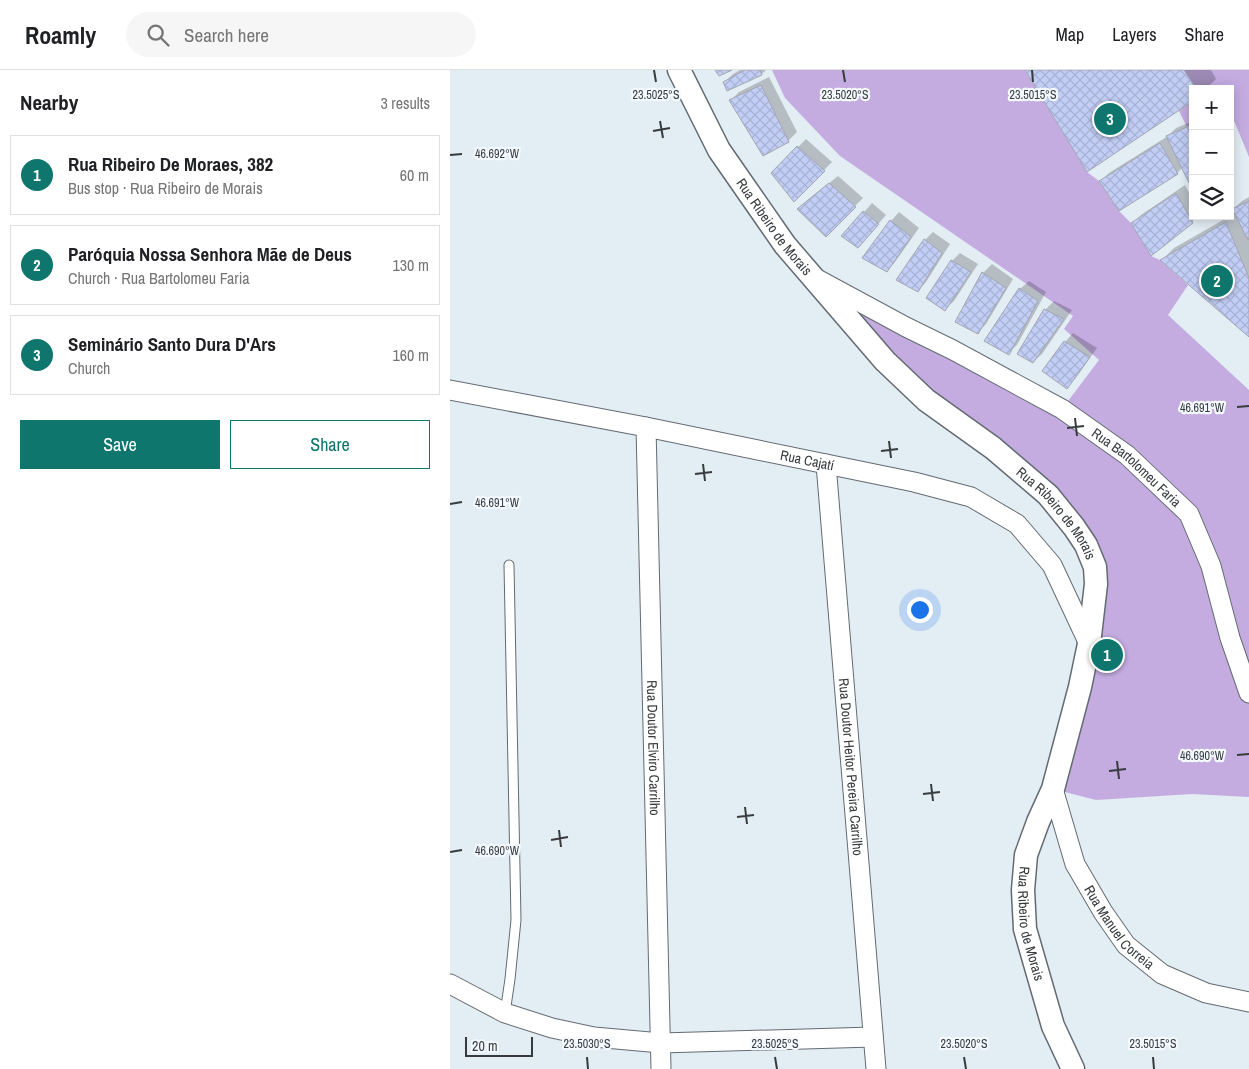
<!DOCTYPE html>
<meta charset="utf-8">
<style>
:root{--surface:#fff;--page:#f6f6f6;--text:#202124;--muted:#757577;--line:#e0e0e0;--accent:#0f766e}
body{margin:0;font-family:"Archivo Narrow",sans-serif;background:var(--page);color:var(--text)}
.controls{position:absolute;right:15px;top:15px;display:grid;overflow:hidden;border-radius:0px;box-shadow:0 2px 12px #0003}
.controls button{width:45px;height:45px;display:grid;place-items:center;padding:0;border:0;border-bottom:1px solid var(--line);background:var(--surface);color:var(--text);font:25px sans-serif}
.scale{position:absolute;left:15px;bottom:12px;width:68px;box-sizing:border-box;padding-left:5px;border:2px solid #373b3d;border-top:0;font-size:14px;line-height:18px;white-space:nowrap;color:#373b3d;-webkit-text-stroke:4px #f3f9fe;paint-order:stroke}
.you{position:absolute;left:469px;top:539px;width:18px;height:18px;margin:-12px;border:4px solid #fff;border-radius:50%;background:#1a73e8;box-shadow:0 0 0 8px #1a73e833}
.badge{display:grid;place-items:center;width:32px;height:32px;border-radius:50%;background:var(--accent);color:#fff;font-size:16px;font-weight:700}
.pin{position:absolute;translate:-50% -50%;border:2px solid #fff;box-shadow:0 1px 5px #0006}
.list{margin:0;padding:0;list-style:none}
h2{display:flex;justify-content:space-between;align-items:center;height:65px;margin:0;padding:0 20px;font-size:21px}
h2 small{font-size:16px;font-weight:400;color:var(--muted)}
.list li{display:grid;grid-template-columns:32px 1fr auto;gap:15px;align-items:center;box-sizing:border-box;height:80px;margin:0 10px 10px;padding:0 10px;border:1px solid var(--line);border-radius:0px}
.list b{display:block;font-size:19px;white-space:nowrap}
.list p{margin:0;font-size:16px;white-space:nowrap;color:var(--muted)}
.list em{font-size:16px;font-style:normal;color:var(--muted)}
.actions{display:flex;gap:10px;padding:15px 20px}
.actions a{flex:1;padding:11px 0;border:1px solid var(--accent);border-radius:0px;text-align:center;font-size:18px;color:var(--accent)}
.actions .main{background:var(--accent);color:#fff}
.icon{flex:none;width:28px;height:28px;fill:none;stroke:currentColor;stroke-width:2;stroke-linecap:round;stroke-linejoin:round}
.map{position:relative;flex:none;width:799px;height:999px;overflow:hidden}
header{display:flex;align-items:center;gap:30px;box-sizing:border-box;height:70px;padding:0 25px;background:var(--surface);border-bottom:1px solid var(--line)}
header strong{font-size:24px}
nav{display:flex;gap:28px;margin-inline-start:auto;font-size:18px}
.search{width:350px;height:45px;background:var(--page);display:flex;align-items:center;gap:12px;box-sizing:border-box;padding:0 18px;border-radius:28px;color:var(--muted);font-size:19px}
main{display:flex}
aside{flex:1;background:var(--surface)}
.map>svg:first-child{display:block}
.green{fill:#c4ace1}
.shadow{fill:#0003}
.building{fill:url(#building-cross-hatch);stroke:#a3a6b0}
.lines{fill:none;stroke-linecap:round;stroke-linejoin:round}
.service-casing{stroke:#636b72;stroke-width:11}
.minor-casing{stroke:#636b72;stroke-width:21}
.tertiary-casing{stroke:#636b72;stroke-width:25}
.service{stroke:#fff;stroke-width:9}
.minor{stroke:#fff;stroke-width:19}
.tertiary{stroke:#fff;stroke-width:22}
.ticks{fill:none;stroke:#373b3d;stroke-width:2}
.labels{text-anchor:middle;stroke-width:4.5;stroke-linejoin:round;paint-order:stroke}
.street-label{font-size:14px;fill:#373b3d;stroke:#f3f9fe}
.ticks-label{font-size:12px;text-anchor:middle;fill:#373b3d;stroke:#f3f9fe;stroke-width:4.5;stroke-linejoin:round;paint-order:stroke}
</style>
<header>
<strong>Roamly</strong>
<div class="search"><svg class="icon" aria-label="search" viewBox="0 0 24 24"><circle cx="10" cy="10" r="6"/><path d="M15 15l6 6"/></svg>Search here</div>
<nav><a>Map</a><a>Layers</a><a>Share</a></nav>
</header>
<main>
<aside>
<h2>Nearby<small>3 results</small></h2>
<ul class="list">
<li><span class="badge">1</span><div><b>Rua Ribeiro De Moraes, 382</b><p>Bus stop · Rua Ribeiro de Morais</p></div><em>60 m</em></li>
<li><span class="badge">2</span><div><b>Paróquia Nossa Senhora Mãe de Deus</b><p>Church · Rua Bartolomeu Faria</p></div><em>130 m</em></li>
<li><span class="badge">3</span><div><b>Seminário Santo Dura D'Ars</b><p>Church</p></div><em>160 m</em></li>
</ul>
<div class="actions"><a class="main">Save</a><a>Share</a></div>
</aside>
<div class="map">
<svg width="799" height="999" viewBox="0 0 799 999">
<defs>
<pattern id="building-cross-hatch" width="8" height="8" patternUnits="userSpaceOnUse" patternTransform="scale(1.25)"><rect width="8" height="8" fill="#c3cef6"/><path d="M0 0l8 8M0 8l8-8" fill="none" stroke="#a8b2d4"/></pattern>
</defs>
<rect width="100%" height="100%" fill="#e3edf4"/>
<g class="green">
<path d="M322 0H575L637 102 649 111 669 141 681 153 701 186 710 190 738 215 718 245 799 320V727L742 724 646 730 603 719 645 497 543 378 361 206 612 339 649 290 614 259 623 246 390 86 335 28Z"/>
<path d="M734 0H799V87L780 41V19H746Z"/>
<path d="M743 31V54L737 57 729 41Z"/>
</g>
<g class="shadow">
<path d="M290 0H316L312 4 278 19 274 13 283 4Z"/>
<path d="M576 0H761L766 9 756 19H743Z"/>
<path d="M319 7 347 62 338 71 281 30 289 22Z"/>
<path d="M743 51V119L733 97 727 103 669 140 651 111 659 103 718 66 726 58Z"/>
<path d="M356 69 382 92 344 131 323 103Z"/>
<path d="M388 106 413 128 376 165 357 131Z"/>
<path d="M735 115 743 130V146H748L742 152 682 154 691 145Z"/>
<path d="M799 127V266L712 190 724 178 780 146 785 142 783 139 792 131Z"/>
<path d="M422 133 436 145 408 177 393 166Z"/>
<path d="M449 142 469 158 445 192 437 201 441 151Z"/>
<path d="M483 162 500 174 476 212 468 221 475 170Z"/>
<path d="M510 183 528 194 504 231 495 239 502 191Z"/>
<path d="M542 194 563 209 536 254 528 262 507 251 533 203Z"/>
<path d="M579 211 596 222 567 275 558 283 570 219Z"/>
<path d="M604 231 622 240 592 284 583 292 569 284 595 240Z"/>
<path d="M623 263 647 278 625 309 617 318 615 272Z"/>
</g>
<g class="building">
<path d="M265 0H282L269 6Z"/>
<path d="M295 0H310L312 5 277 21 273 12Z"/>
<path d="M575 0H734L746 19H743V31L637 102Z"/>
<path d="M311 15 339 72 313 86 279 30Z"/>
<path d="M737 57 743 70V121L716 66Z"/>
<path d="M710 73 728 104 669 141 649 111Z"/>
<path d="M347 76 375 101 344 132 321 103Z"/>
<path d="M379 113 406 137 376 167 347 139Z"/>
<path d="M726 123 743 153 701 186 681 153Z"/>
<path d="M799 131V169L798 170 782 139Z"/>
<path d="M413 141 429 154 408 178 391 166Z"/>
<path d="M440 150 461 167 437 202 412 188Z"/>
<path d="M776 152 799 208V267L710 190Z"/>
<path d="M474 169 492 183 468 222 446 210Z"/>
<path d="M501 190 521 202 495 241 476 228Z"/>
<path d="M532 202 556 218 528 264 505 252Z"/>
<path d="M569 218 588 231 559 285 534 271Z"/>
<path d="M594 239 614 249 583 293 567 284Z"/>
<path d="M614 271 640 287 617 319 592 301Z"/>
</g>
<g class="lines">
<g class="service-casing">
<path id="service" d="M55 943 60 909 66 850 59 495"/>
</g>
<g class="minor-casing">
<g id="minor">
<path id="s1" d="M369 210 456 257 503 280 612 339 677 385 739 444 761 496 780 568 799 623"/>
<path id="s2" d="M0 320 196 357 376 394 464 412 521 427 567 454 602 495 639 574"/>
<path id="s3" d="M196 357 211 999"/>
<path id="s4" d="M376 394 426 999"/>
<path id="s5" d="M603 719 625 794 653 842 676 875 712 904 756 923 799 932"/>
<path d="M0 914 55 943 102 958 144 967 211 973 423 967"/>
</g>
</g>
<g class="tertiary-casing">
<g id="tertiary">
<path id="s6" d="M229 0 269 80 335 175 435 291 476 330 543 378 598 425 624 457 636 475 645 497 646 514 639 574 630 617 603 719 588 752 576 785 573 820 575 859 603 956 623 999"/>
</g>
</g>
<use href="#service" class="service"/>
<use href="#minor" class="minor"/>
<use href="#tertiary" class="tertiary"/>
</g>
<path class="ticks" d="M204 0 206 12M393 0 395 12M582 0 583 12M210 51 213 68M203 61 220 58M0 85 12 84M787 337 799 336M625 348 627 366M617 358 634 356M439 371 441 388M431 381 448 379M253 394 255 411M245 404 262 402M0 434 12 432M787 685 799 684M667 691 669 709M659 701 676 699M481 714 483 731M473 724 490 722M295 737 297 754M287 747 304 745M109 760 111 777M101 770 118 767M0 782 12 780M137 987 138 999M325 987 327 999M514 987 516 999M703 987 704 999"/>
<g class="labels">
<g class="street-label">
<text dy="5" stroke="none"><textPath href="#s6" startOffset="184">Rua Ribeiro de Morais</textPath></text>
<text dy="5" stroke="none"><textPath href="#s2" startOffset="364">Rua Cajatí</textPath></text>
<text dy="5" stroke="none"><textPath href="#s1" startOffset="370">Rua Bartolomeu Faria</textPath></text>
<text dy="5" stroke="none"><textPath href="#s6" startOffset="589">Rua Ribeiro de Morais</textPath></text>
<text dy="5" stroke="none"><textPath href="#s3" startOffset="321">Rua Doutor Elviro Carrilho</textPath></text>
<text dy="5" stroke="none"><textPath href="#s4" startOffset="304">Rua Doutor Heitor Pereira Carrilho</textPath></text>
<text dy="5" stroke="none"><textPath href="#s6" startOffset="1024">Rua Ribeiro de Morais</textPath></text>
<text dy="5" stroke="none"><textPath href="#s5" startOffset="156">Rua Manuel Correia</textPath></text>
</g>
</g>
<g class="ticks-label">
<text x="206" y="29">23.5025°S</text>
<text x="395" y="29">23.5020°S</text>
<text x="583" y="29">23.5015°S</text>
<text x="47" y="88">46.692°W</text>
<text x="752" y="342">46.691°W</text>
<text x="47" y="437">46.691°W</text>
<text x="752" y="690">46.690°W</text>
<text x="47" y="785">46.690°W</text>
<text x="137" y="978">23.5030°S</text>
<text x="325" y="978">23.5025°S</text>
<text x="514" y="978">23.5020°S</text>
<text x="703" y="978">23.5015°S</text>
</g>
</svg>
<div class="controls">
<button>+</button>
<button>−</button>
<button><svg class="icon" aria-label="layers" viewBox="0 0 24 24"><path d="M12 4l9 5-9 5-9-5zM3 14l9 5 9-5"/></svg></button>
</div>
<div class="scale">20 m</div>
<div class="you"></div>
<div class="pin badge" style="left:657px;top:585px">1</div>
<div class="pin badge" style="left:767px;top:211px">2</div>
<div class="pin badge" style="left:660px;top:49px">3</div>
</div>
</main>
